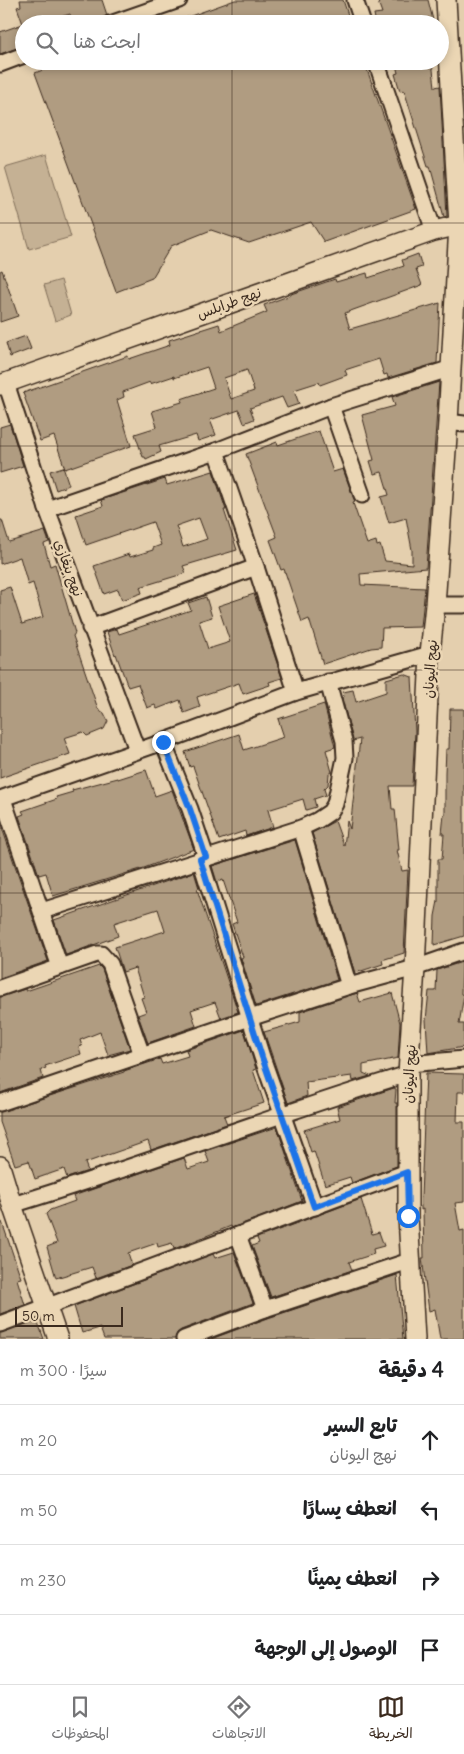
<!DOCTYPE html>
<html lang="ar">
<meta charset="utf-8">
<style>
:root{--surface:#fff;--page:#f2f2f2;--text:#202124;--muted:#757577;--line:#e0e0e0;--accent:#3b2a1e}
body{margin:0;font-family:Delius,"Playpen Sans Arabic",sans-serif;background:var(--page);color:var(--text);direction:rtl}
.scale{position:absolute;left:15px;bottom:12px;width:108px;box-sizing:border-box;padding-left:5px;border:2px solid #3b2a1e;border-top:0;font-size:14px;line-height:18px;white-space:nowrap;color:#3b2a1e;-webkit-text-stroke:4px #ebd6b4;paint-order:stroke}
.stop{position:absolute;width:15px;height:15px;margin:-11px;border:4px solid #1a73e8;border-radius:50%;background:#fff}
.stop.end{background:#1a73e8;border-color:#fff;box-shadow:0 1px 5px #0008}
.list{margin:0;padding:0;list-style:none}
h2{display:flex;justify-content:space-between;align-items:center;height:65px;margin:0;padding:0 20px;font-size:21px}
h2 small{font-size:16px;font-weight:400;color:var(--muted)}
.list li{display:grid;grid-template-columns:32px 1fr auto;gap:15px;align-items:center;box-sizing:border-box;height:70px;padding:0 20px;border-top:1px solid var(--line)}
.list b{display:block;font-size:19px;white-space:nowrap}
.list p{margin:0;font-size:16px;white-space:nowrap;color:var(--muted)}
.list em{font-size:16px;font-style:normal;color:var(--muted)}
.icon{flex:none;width:28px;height:28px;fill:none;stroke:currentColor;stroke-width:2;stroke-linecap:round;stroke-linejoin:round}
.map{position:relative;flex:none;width:464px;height:1339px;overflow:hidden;direction:ltr}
.search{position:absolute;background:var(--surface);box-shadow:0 2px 8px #0003;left:15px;right:15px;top:15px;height:55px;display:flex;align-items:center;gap:12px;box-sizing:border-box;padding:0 18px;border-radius:28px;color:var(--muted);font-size:19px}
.sheet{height:345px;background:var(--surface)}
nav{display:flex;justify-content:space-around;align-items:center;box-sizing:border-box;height:70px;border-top:1px solid var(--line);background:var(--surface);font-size:14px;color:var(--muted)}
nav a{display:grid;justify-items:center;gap:2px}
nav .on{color:var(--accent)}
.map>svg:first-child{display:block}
.green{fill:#c5b194;stroke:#806e59}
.building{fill:#b09c81;stroke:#3b2a1e;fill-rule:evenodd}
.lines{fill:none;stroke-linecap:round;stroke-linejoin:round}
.minor-casing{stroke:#3b2a1e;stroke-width:19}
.tertiary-casing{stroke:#3b2a1e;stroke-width:22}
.minor{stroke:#ebd6b4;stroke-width:15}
.tertiary{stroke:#ebd6b4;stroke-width:19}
.route{stroke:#1a73e8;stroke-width:6}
.grid{fill:none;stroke:#3b2a1e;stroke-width:1;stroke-opacity:0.55}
.labels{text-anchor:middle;stroke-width:5;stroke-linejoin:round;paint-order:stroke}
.street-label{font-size:14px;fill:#3b2a1e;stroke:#ebd6b4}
</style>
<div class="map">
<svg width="464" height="1339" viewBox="0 0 464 1339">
<rect width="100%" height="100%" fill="#e4cfae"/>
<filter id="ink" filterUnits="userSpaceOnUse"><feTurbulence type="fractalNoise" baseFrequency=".02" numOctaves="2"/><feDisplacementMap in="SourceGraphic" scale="10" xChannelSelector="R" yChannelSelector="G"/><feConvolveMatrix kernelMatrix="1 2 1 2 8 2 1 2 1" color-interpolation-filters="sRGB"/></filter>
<g filter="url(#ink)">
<g class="green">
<path d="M46 155 71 237 29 249 5 167Z"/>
<path d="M61 280 71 315 55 321 44 285Z"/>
</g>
<g class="building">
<path d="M20 0H102L107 15 92 24H82L80 18 72 21 70 14 38 24H24V46L0 54V32L23 24 17 7 21 6Z"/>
<path d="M235 0H343L351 24H174V22Z"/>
<path d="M385 0H428L434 24H376L374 14 382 13 378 2Z"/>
<path d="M66 61H364L416 209 324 242 311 222 249 243 211 230 171 246 152 278 116 292 35 73Z"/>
<path d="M395 61H432L435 87 440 86 447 216 444 217 430 166H428L404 90 400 91 395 74 398 73Z"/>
<path d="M418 254 422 267 416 269 422 285 345 313 350 329 440 303 437 363 388 378 387 374 384 375 379 359 345 370 347 375 320 385 319 382 294 390 299 404 287 408 282 397 250 408 254 419 244 423 239 410 210 420 216 435 198 441 196 435 159 446 161 452 146 459 145 457H143L135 434 157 427 152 411 182 402 181 399 214 388 207 367 174 378V376L150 384V382L123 392 124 397 117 400 131 446 65 469 54 436 40 441 23 393 128 356 129 359 170 345 169 340 219 324 221 331 267 312 264 305 291 295V294L335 279 336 282 367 273 368 278 404 266 402 260ZM247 370 254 391 231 399 224 378Z"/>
<path d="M2 270 18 316 0 322V271Z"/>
<path d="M26 336 31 349 10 357 6 343Z"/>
<path d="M439 382 426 568 360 574 361 585 425 588 421 627 382 628 381 647 371 648 323 664 309 619 302 622 284 569 281 570 270 540 277 537 246 454 277 442 278 445 319 431 333 472 343 469 355 502 353 503 367 544 376 541 377 546 380 545 385 561 412 564V550L406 518 389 523 381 497 389 495 382 472 374 474 370 461 374 460 362 415 395 406 392 397Z"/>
<path d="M10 424 23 466 0 473V427Z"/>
<path d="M63 467 69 485 56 490 50 471Z"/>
<path d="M213 471 226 510H224L237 550 183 566 186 573 140 587 142 593 122 600 118 589 104 594 94 566 129 554 130 557 153 550V548L161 545 153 522 86 545 76 515 103 506 101 500 165 479 167 485ZM199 518 207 539 183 547 176 526Z"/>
<path d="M0 520H2L9 542 45 531 49 542 44 544 50 566 55 564 75 633 73 636 98 709 104 713 108 721 104 729 87 736 83 732 64 738 70 754 0 778V590L10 587 22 624 43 617 33 583 28 585 20 557 0 564Z"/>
<path d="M254 594 282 678 269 682 270 685 243 694 239 683 197 697 200 707 184 713 180 700 157 709 155 705 147 708 138 684 128 687 116 654 115 655 107 632 117 629 119 634 191 610 188 603 206 597 212 617 199 621 208 649 230 642 218 606Z"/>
<path d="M404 674 412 677 415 732 412 786H390L392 809H395L399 850H397L402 871 408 870 404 953 382 960 383 964 355 973 312 833 335 821 344 846 347 821 350 829 360 739 353 741 342 698 344 697 343 692 353 690 356 702 386 692V679Z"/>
<path d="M324 704 335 747 326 750 332 772 329 774 328 785 324 789 326 795 314 799 316 807 306 810 303 799 268 810 273 827 246 836 245 831 219 840 193 766 190 767 185 752 239 734 244 750 284 737 278 719Z"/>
<path d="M450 709H464V936L434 945 435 916 438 901V859H442L444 834H442L444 814H445V773L446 749H449Z"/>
<path d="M146 770 155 796 172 790 194 849 144 868 53 896 46 873 39 875 19 816 24 814 22 811 57 799 56 797 73 792 72 790 118 778V779Z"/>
<path d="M0 822 48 961 0 978Z"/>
<path d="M295 840 337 980 256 1006 241 958 243 957 232 924 237 922 223 880 217 882 212 866Z"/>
<path d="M194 872 199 888 197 889 238 1012 221 1018 215 1002 191 1010 196 1026 148 1043 138 1015 146 1012 141 998 144 997 135 968 123 972 115 947 165 931 158 909 114 923 118 936 66 955 54 920Z"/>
<path d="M462 962 461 994 464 995 459 1024H464V1047L428 1053 426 1020 429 991H436L437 970Z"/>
<path d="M99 966 102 969 130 1049 108 1055 100 1032 80 1040 82 1046 79 1047 81 1054 45 1066 46 1068 41 1070 43 1078 0 1093V997L25 989 26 991Z"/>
<path d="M357 993 360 1002 392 993 400 1023 398 1058 363 1065V1073L370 1076 353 1081 352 1076 306 1082 307 1096 288 1103 264 1032 300 1022V1012Z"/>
<path d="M244 1030 256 1069 253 1070 264 1103 224 1116 227 1124 151 1150 148 1141 85 1163 88 1171 67 1178 64 1169 35 1179 29 1161 15 1165 0 1122V1112L124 1072V1071L160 1059 162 1064 188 1056 186 1050Z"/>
<path d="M426 1073 464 1074V1092H458L457 1122H464V1202L455 1203 460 1231 464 1230V1339H440L435 1309 429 1311 422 1258H424L423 1209 421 1210V1197Z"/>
<path d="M394 1088 396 1089 395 1103H397V1166L352 1183 350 1177 325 1185 314 1151 311 1152 304 1130 340 1119 337 1107Z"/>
<path d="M277 1127 302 1201 232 1228 231 1226 174 1249 172 1243 158 1247 157 1243 128 1253 132 1265 96 1278 92 1267 56 1278 47 1247 57 1243 46 1214 50 1210 75 1201 73 1196 184 1158 188 1169 209 1162 205 1151Z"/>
<path d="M361 1199 372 1234 379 1232 384 1246 373 1249 374 1254 349 1262 352 1270 271 1297 252 1246 259 1243 257 1238Z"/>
<path d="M0 1222H2L21 1278 17 1279 25 1305 0 1314Z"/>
<path d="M234 1252 253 1303 181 1330 177 1333 175 1339H104L100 1328 82 1333 74 1306 213 1254 215 1258Z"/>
<path d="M397 1275 403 1339H211L268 1318Z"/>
<path d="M37 1320 44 1339H0V1333Z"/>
</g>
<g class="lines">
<g class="minor-casing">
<g id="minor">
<path d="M355 0 363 24"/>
<path d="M110 24 179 0"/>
<path d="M376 61 434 231"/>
<path d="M0 64 24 55"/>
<path d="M6 383 47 509 137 750"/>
<path d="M331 406 362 495"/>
<path d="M448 422 464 424"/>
<path d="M216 451 256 567 296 692"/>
<path d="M47 509 216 451 331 406 452 368"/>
<path d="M435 605H464"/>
<path d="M90 628 256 567"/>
<path d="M163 742 190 809 206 857"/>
<path d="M0 799 163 742 296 692 430 654"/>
<path d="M3 799 60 967"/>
<path d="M301 828 349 986"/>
<path d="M200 859 262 1057 315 1207"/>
<path d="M42 911 301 828 318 820 330 812 335 804 345 758 344 741 328 682"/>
<path d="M0 988 97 954H101L110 964 142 1055"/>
<path d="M409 1064 464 1059"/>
<path d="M0 1103 250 1018 349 986 415 968 464 951"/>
<path d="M12 1205C145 1165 275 1114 408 1074"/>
<path d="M238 1235 265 1309"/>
<path d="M0 1324 407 1172"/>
<path d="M184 1339 265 1309 409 1261"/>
</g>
</g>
<g class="tertiary-casing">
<g id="tertiary">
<path d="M0 385 434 231 459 225"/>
<path d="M0 1166 12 1205 58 1339"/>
<path d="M415 1339 408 1216V1074L415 968 430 654 435 605 448 422 459 225 446 0"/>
</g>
</g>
<use href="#minor" class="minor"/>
<use href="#tertiary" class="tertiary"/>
</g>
</g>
<g class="lines" filter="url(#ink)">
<path class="route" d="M163 742 190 809 206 857 200 859 262 1057 314 1207 407 1172 408 1216"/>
</g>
<path class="grid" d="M232 0V24M232 61V1339M0 223H464M0 446H464M0 670H464M0 893H464M0 1116H464"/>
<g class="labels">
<g class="street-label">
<text transform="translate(229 303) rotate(-20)" y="5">نهج طرابلس</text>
<text transform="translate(69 568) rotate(70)" y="5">نهج بنغازي</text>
<text transform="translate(430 669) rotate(-86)" y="5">نهج اليونان</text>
<text transform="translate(409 1074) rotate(-87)" y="5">نهج اليونان</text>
</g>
</g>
</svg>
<div class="scale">50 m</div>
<div class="stop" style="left:408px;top:1216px"></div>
<div class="stop end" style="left:163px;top:742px"></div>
<div class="search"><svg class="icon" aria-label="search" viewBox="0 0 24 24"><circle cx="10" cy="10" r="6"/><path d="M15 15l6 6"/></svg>ابحث هنا</div>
</div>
<section class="sheet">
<h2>4 دقيقة<small>سيرًا · 300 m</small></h2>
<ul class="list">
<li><svg class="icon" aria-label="ahead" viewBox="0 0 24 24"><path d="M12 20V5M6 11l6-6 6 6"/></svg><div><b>تابع السير</b><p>نهج اليونان</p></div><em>20 m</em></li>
<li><svg class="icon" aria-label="left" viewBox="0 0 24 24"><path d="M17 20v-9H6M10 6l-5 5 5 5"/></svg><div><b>انعطف يسارًا</b></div><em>50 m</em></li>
<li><svg class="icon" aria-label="right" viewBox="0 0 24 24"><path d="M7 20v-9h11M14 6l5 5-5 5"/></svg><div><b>انعطف يمينًا</b></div><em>230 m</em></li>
<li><svg class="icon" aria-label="arrive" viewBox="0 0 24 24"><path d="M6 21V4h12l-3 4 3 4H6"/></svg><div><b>الوصول إلى الوجهة</b></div></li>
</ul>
</section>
<nav>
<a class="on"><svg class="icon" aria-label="map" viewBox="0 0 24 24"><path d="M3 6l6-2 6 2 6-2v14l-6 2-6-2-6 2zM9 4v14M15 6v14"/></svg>الخريطة</a>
<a><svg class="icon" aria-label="directions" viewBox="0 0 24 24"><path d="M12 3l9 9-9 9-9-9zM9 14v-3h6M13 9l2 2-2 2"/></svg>الاتجاهات</a>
<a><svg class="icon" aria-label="saved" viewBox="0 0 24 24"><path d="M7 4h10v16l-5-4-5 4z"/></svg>المحفوظات</a>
</nav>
